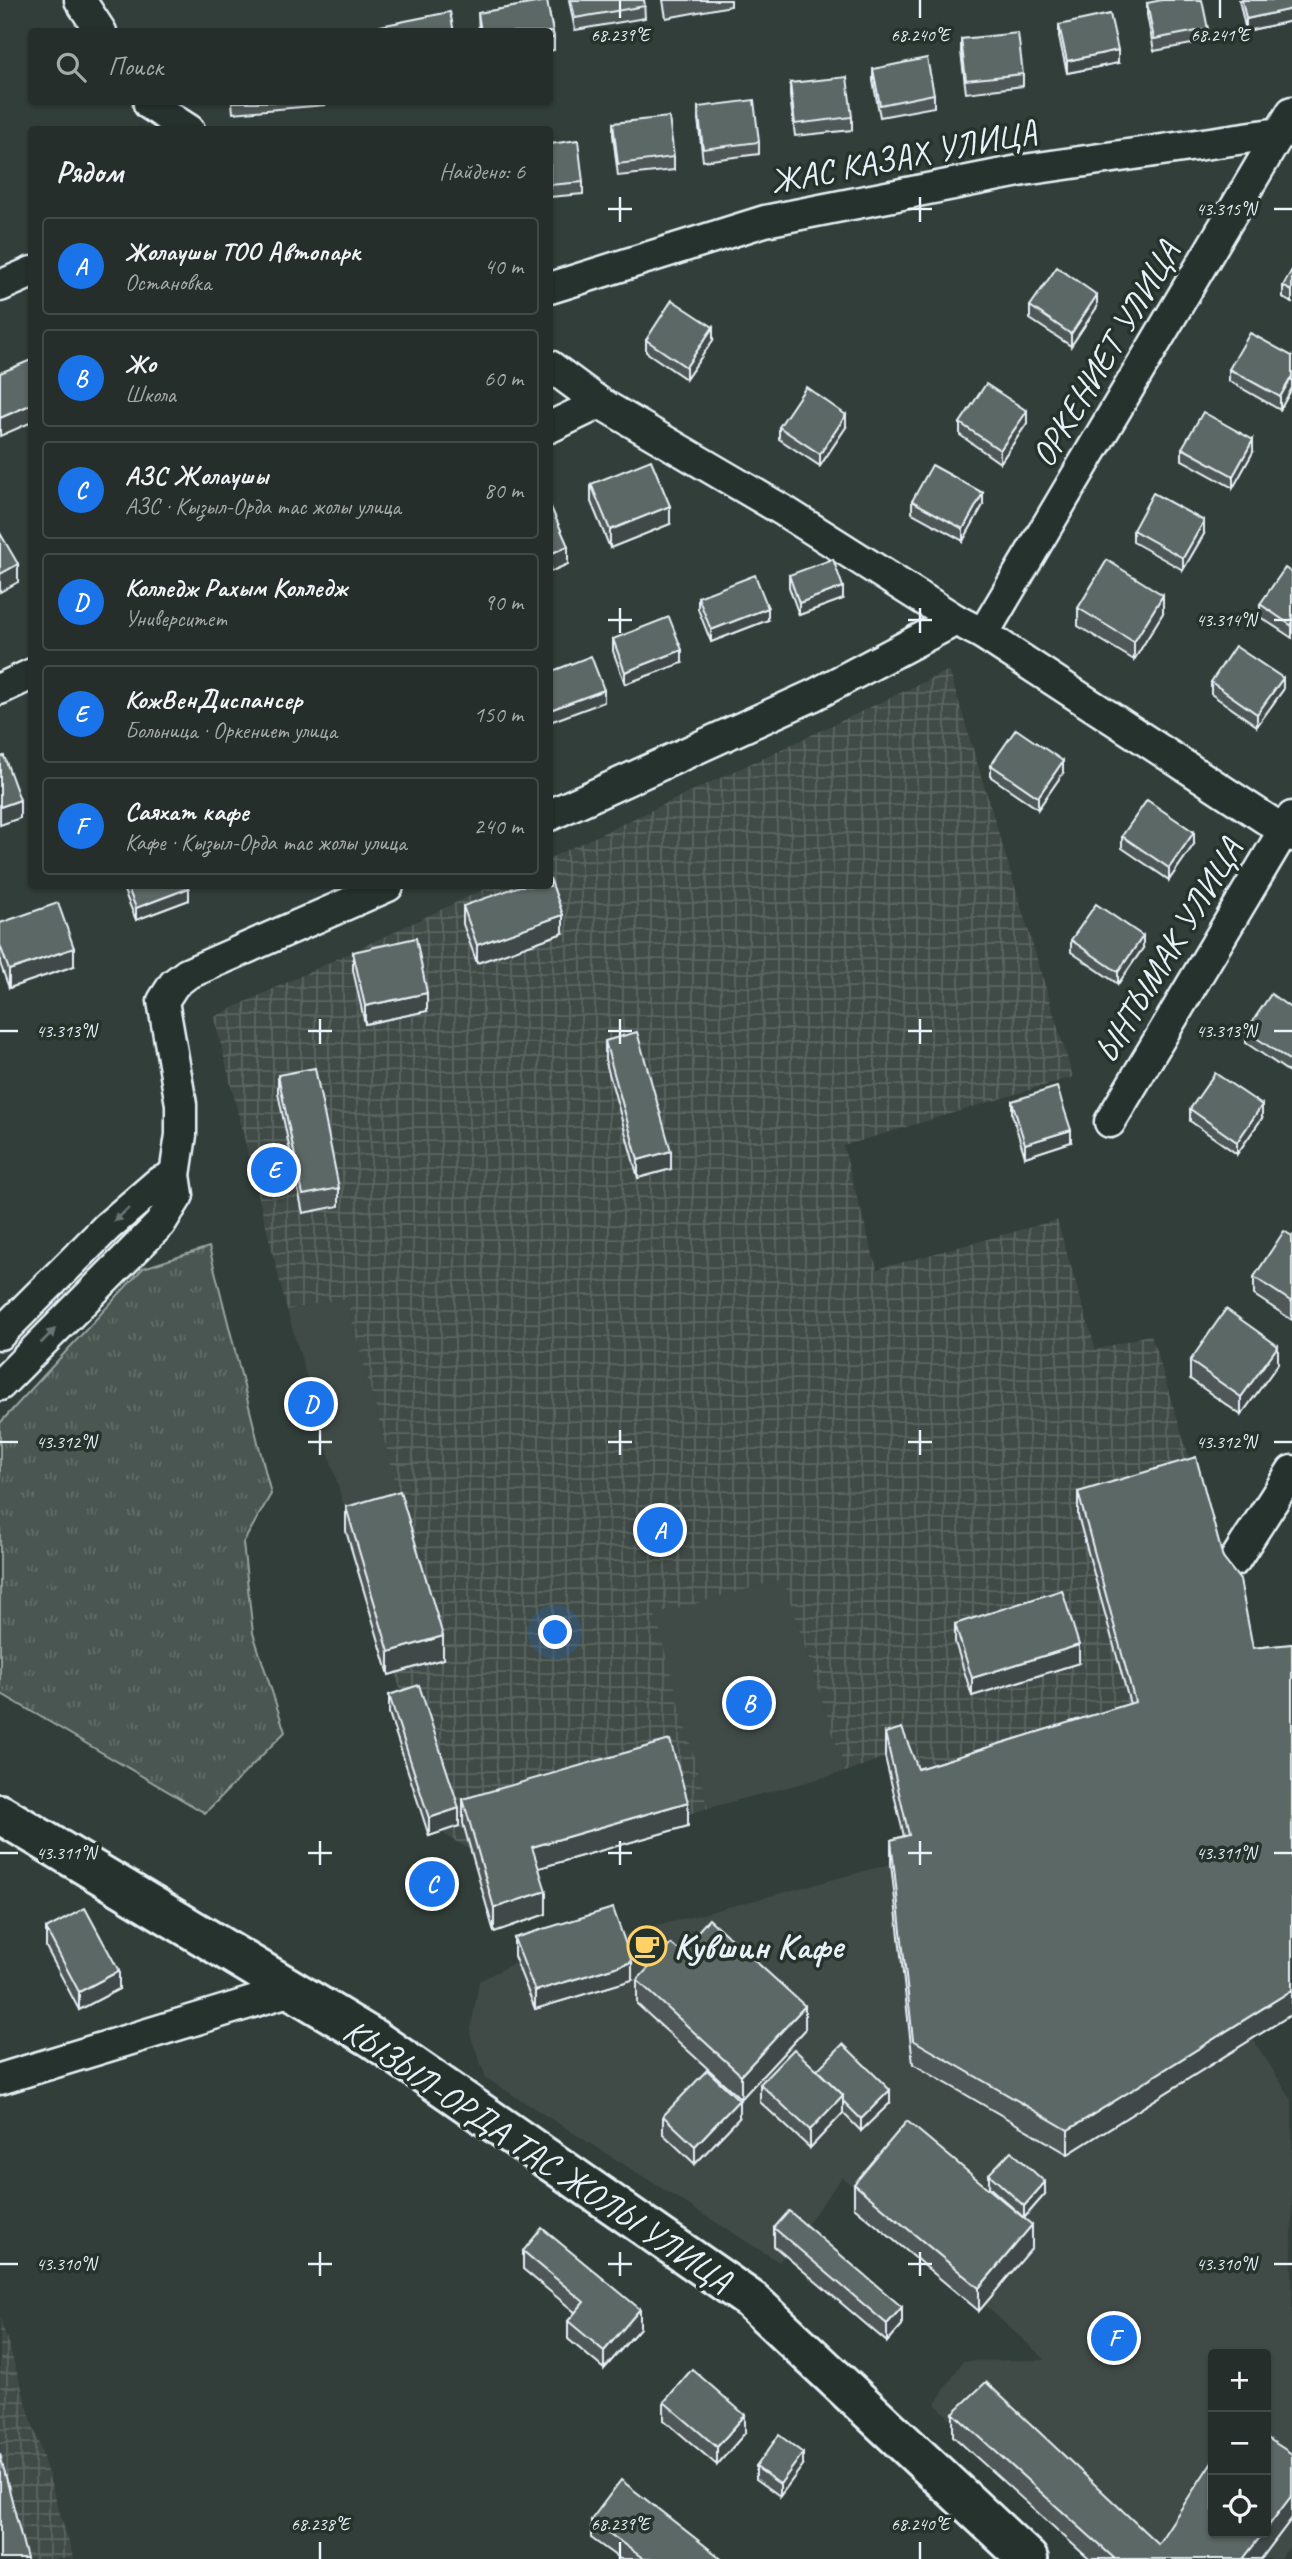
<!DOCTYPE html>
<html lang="ru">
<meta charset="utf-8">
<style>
:root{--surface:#262e2b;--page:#323a37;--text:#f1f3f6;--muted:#a4a8a9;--line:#424a47;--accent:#1a73e8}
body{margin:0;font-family:Caveat,sans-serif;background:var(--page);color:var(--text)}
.controls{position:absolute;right:21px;bottom:21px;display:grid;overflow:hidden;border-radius:7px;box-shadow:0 2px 5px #0004}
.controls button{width:63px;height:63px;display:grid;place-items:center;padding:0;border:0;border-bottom:2px solid var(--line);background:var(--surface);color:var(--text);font:35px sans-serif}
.you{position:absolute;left:556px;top:1633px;width:24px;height:24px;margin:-18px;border:5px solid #fff;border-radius:50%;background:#1a73e8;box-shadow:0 0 0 10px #1a73e833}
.badge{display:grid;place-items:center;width:46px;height:46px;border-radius:50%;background:var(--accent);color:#fff;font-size:23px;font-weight:700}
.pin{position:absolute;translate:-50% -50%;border:4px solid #fff;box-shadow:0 2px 7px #0006}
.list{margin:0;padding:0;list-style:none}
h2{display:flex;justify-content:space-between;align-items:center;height:91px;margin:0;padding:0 28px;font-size:30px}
h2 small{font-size:23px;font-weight:400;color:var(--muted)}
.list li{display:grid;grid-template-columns:46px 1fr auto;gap:21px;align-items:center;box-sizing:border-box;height:98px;margin:0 14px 14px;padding:0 14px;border:2px solid var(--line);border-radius:7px}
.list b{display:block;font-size:26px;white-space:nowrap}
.list p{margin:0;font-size:23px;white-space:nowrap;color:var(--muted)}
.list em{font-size:23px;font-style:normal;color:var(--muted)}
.icon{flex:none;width:38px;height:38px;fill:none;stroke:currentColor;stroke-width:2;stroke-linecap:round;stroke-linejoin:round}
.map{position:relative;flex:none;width:1292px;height:2559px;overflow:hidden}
.search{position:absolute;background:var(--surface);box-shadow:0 2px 5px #0004;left:28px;top:28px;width:525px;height:77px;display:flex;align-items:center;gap:18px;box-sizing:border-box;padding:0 24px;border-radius:7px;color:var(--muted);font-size:26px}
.panel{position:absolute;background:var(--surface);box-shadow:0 2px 5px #0004;left:28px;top:126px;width:525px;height:763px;border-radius:7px}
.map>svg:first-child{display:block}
.built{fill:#3f4b46;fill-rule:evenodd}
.industrial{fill:url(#industrial-grid)}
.park{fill:url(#park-tufts);stroke:#98a4a4;stroke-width:2}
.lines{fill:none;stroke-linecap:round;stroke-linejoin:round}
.minor-casing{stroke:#e8f1f8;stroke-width:35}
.major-casing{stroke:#e8f1f8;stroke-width:44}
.minor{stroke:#26332d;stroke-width:30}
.major{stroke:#26332d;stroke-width:38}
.wall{fill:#4f5957;stroke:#e8f1f8;stroke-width:2}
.shaded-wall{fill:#404947;stroke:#e8f1f8;stroke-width:2}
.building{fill:#5c6865;stroke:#e8f1f8;stroke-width:2}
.oneway{fill:#6a7674}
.ticks{fill:none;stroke:#e8f1f8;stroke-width:2.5}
.labels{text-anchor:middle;stroke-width:7;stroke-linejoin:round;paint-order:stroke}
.street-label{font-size:35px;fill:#e8f1f8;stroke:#26332d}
.poi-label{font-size:35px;font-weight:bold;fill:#e8f1f8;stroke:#26332d;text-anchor:start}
.ticks-label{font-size:18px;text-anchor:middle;fill:#e8f1f8;stroke:#26332d;stroke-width:7;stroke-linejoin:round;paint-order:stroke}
</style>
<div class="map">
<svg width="1292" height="2559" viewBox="0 0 1292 2559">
<defs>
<pattern id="industrial-grid" width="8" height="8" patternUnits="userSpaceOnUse" patternTransform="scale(1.75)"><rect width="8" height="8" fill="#3f4b46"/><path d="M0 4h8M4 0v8" fill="none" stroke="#5b6561"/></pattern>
<pattern id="park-tufts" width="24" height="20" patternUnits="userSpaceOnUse" patternTransform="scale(1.75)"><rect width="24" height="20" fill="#495651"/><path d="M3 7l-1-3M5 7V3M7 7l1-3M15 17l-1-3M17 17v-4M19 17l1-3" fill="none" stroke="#636f6b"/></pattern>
</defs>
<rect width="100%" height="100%" fill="#323e39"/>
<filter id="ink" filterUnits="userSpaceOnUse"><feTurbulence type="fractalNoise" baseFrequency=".0143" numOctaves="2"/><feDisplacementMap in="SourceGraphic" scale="14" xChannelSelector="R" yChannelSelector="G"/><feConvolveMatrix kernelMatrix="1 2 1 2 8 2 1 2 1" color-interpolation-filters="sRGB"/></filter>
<g filter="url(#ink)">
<g class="built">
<path d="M346 1298 399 1495 346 1513 287 1310Z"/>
<path d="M783 1579 845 1772 708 1808 654 1614Z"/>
<path d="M891 1864 913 2064 1068 2154 1253 2039 1292 2100V2544L1280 2559H1100L935 2404 963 2361 1046 2360 842 2177 779 2262 486 2078 470 2034 479 1981 510 1965ZM1213 2354H1266V2533H1213Z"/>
</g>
<g class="industrial">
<path d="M949 670 1073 1077 843 1146 877 1269 1057 1220 1096 1350 1151 1334 1196 1480 1078 1516 1135 1725 919 1792 902 1751 845 1772 783 1579 655 1615 708 1808 503 1869 445 1835 346 1513 399 1495 346 1298 287 1310 214 1017 491 886H550V858Z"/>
<path d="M0 2317 74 2559H0Z"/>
</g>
<path class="park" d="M209 1247 271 1494 243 1543 253 1633 285 1732 205 1813 0 1693V1423L143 1268Z"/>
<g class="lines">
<g class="minor-casing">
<g id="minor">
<path d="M80 0 101 32"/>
<path d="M149 104 189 130"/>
<path d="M0 286 32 272"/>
<path d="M550 288 765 221 1024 170 1279 133"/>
<path d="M550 366 600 403 784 511 956 620 983 634 1292 836"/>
<path d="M550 427 600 403"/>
<path d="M983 634 1292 112"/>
<path d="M0 689 32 674"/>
<path d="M550 815 814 695 956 620"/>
<path d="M1110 1122 1292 817"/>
<path d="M0 1334 107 1227 158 1183 175 1175"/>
<path d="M0 1385 160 1224 178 1195 175 1175 181 1135V1104L163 1001 174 984 187 974 388 886"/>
<path d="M1235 1560 1292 1471"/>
<path d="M0 2079 292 1990"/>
</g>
</g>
<g class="major-casing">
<path id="major" d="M0 1814 374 2039 751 2300 1028 2559"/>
</g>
<use href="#minor" class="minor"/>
<use href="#major" class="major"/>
</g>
<g class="wall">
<path d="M569 0H644L645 18 575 30Z"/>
<path d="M663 0H731V6L666 18Z"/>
<path d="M1239 0H1292V21L1246 31Z"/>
<path d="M547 1 554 38V50L550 51V32H479L478 13Z"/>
<path d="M1147 3 1208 29V41L1154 51 1147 15Z"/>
<path d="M1059 25 1118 63 1067 73 1059 37Z"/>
<path d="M961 39 1023 74V86L966 93 961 52Z"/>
<path d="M873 69 934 94V107L880 117 873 81Z"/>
<path d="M790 83 852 117V130L795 136 790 96Z"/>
<path d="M232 102H325V105L233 113Z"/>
<path d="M698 107 759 142V154L703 161 698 119Z"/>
<path d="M613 123 674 157V170L618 176 613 135Z"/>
<path d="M550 144 583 182V194L550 197Z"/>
<path d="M1292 270V303L1283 298V286Z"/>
<path d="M1030 306 1097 307 1071 346 1030 319Z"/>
<path d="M646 340H713L686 379 646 352Z"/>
<path d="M1292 356V388L1280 410 1229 381V369Z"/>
<path d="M960 423H1027L1000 463 960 435Z"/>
<path d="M779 427H846L820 466 779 439Z"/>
<path d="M1182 448 1253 452 1233 488 1182 460Z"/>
<path d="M591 484 670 524 610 548 591 502Z"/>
<path d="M912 501 983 505 963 541 912 513Z"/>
<path d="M1133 530 1204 534 1183 570 1133 542Z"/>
<path d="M1292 573V638L1260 617V604Z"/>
<path d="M789 575 843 599 799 615 789 587Z"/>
<path d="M698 597 768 620 711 642 698 609Z"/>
<path d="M1078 608 1163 613 1134 660 1078 626Z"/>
<path d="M613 639 682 663 625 684 613 651Z"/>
<path d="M1211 682 1283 690 1257 726 1211 694Z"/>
<path d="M991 765 1063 773 1038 809 991 777Z"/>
<path d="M1122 836 1194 844 1169 880 1122 848Z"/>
<path d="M122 886H188L189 900 136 920Z"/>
<path d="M463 906 563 933 477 963 463 924Z"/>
<path d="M0 923 74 966 9 988 0 963Z"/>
<path d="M1071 940 1143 948 1118 984 1071 952Z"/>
<path d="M353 952 427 1011 365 1024 353 970Z"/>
<path d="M1292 1009V1074L1246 1043V1031Z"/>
<path d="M605 1041 671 1169 638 1178 605 1059Z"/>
<path d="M278 1075 339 1188V1206L303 1213 278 1093Z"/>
<path d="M1012 1101 1071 1142 1025 1157 1012 1114Z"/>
<path d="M1190 1109 1262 1118 1237 1154 1190 1121Z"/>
<path d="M1292 1236V1320L1254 1295V1277Z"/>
<path d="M1190 1361 1278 1364 1241 1415 1190 1379Z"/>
<path d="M1078 1492 1223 1558 1253 1648 1292 1644V2014L1068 2154 913 2064 891 1864V1840L904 1836 885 1757V1733L918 1769 1130 1704 1078 1516Z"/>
<path d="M346 1507 443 1659 389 1675 346 1531Z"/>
<path d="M955 1624 1079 1663 972 1696 955 1642Z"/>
<path d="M389 1695 459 1826 429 1836 389 1713Z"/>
<path d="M463 1799 688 1826 539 1868 546 1914 494 1932 463 1823Z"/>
<path d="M46 1929 119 1989 79 2010 46 1947Z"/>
<path d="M514 1938 632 1980 535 2009 514 1956Z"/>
<path d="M680 1951 805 2030 741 2099 637 2004V1980Z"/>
<path d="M817 2070 890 2103 861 2131 843 2113 810 2148 760 2102V2084Z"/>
<path d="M663 2116 739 2118 695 2164 663 2134Z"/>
<path d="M989 2174 1045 2194 1024 2218 1032 2248 979 2311 854 2207V2184L1022 2216 989 2187Z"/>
<path d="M774 2228 902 2325 887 2342 774 2246Z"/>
<path d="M523 2251 640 2328 604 2369 568 2339V2321L576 2313 523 2269Z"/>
<path d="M664 2402 745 2433 717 2465 664 2420Z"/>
<path d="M953 2413 1158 2544 1292 2454V2518L1261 2559H1089L953 2436Z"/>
<path d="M803 2465 780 2496 756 2479V2467Z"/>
<path d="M591 2520 722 2559H620L591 2538Z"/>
</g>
<g class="shaded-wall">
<path d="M1292 9V21L1246 31V19Z"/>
<path d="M1118 50V63L1067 73V61Z"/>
<path d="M1097 295V307L1071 346V334Z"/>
<path d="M713 327V340L686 379V367Z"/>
<path d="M1292 376V388L1280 410V397Z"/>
<path d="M32 404V422L0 436V418Z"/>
<path d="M1027 411V423L1000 463V450Z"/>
<path d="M846 415V427L820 466V454Z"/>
<path d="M1253 440V452L1233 488V476Z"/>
<path d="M983 493V505L963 541V529Z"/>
<path d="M670 506V524L610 548V530Z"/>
<path d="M1204 521V534L1183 570V558Z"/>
<path d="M568 546V564L550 572V554Z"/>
<path d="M18 564V582L0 592V574Z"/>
<path d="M843 587V599L799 615V603Z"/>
<path d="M1163 595V613L1134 660V642Z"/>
<path d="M768 608V620L711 642V630Z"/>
<path d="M682 650V663L625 684V672Z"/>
<path d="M1283 678V690L1257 726V714Z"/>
<path d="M604 690V702L550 722V710Z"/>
<path d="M1063 761V773L1038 809V797Z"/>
<path d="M20 800V818L0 825V807Z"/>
<path d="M1194 832V844L1169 880V868Z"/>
<path d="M189 888V900L136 920V908Z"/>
<path d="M563 915V933L477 963V945Z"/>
<path d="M1143 936V948L1118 984V972Z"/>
<path d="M74 948V966L9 988V970Z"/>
<path d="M427 993V1011L365 1024V1006Z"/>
<path d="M1262 1105V1118L1237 1154V1142Z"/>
<path d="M1071 1130V1142L1025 1157V1144Z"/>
<path d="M671 1151V1169L638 1178V1160Z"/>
<path d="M1278 1346V1364L1241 1415V1397Z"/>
<path d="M443 1636V1659L389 1675V1652Z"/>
<path d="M1079 1645V1663L972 1696V1678Z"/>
<path d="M688 1802V1826L532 1870V1847Z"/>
<path d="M459 1808V1826L429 1836V1818Z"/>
<path d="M546 1891V1914L494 1932V1908Z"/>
<path d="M632 1962V1980L535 2009V1991Z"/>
<path d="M119 1971V1989L79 2010V1992Z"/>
<path d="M1292 1990V2014L1068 2154V2130Z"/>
<path d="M805 2006V2030L741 2099V2075Z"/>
<path d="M890 2090V2103L861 2131V2119Z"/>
<path d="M843 2095V2113L810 2148V2130Z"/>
<path d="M739 2100V2118L695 2164V2146Z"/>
<path d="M1045 2182V2194L1024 2218V2206Z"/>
<path d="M1032 2225V2248L979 2311V2288Z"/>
<path d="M902 2307V2325L887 2342V2324Z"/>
<path d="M640 2309V2328L604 2369V2351Z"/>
<path d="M745 2415V2433L717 2465V2447Z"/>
<path d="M803 2453V2465L780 2496V2484Z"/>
<path d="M1292 2495V2518L1261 2559H1243L1263 2533H1266V2529Z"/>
</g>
<g class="building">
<path d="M571 0H644L645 6 575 18Z"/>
<path d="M1162 0H1202L1208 29 1154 39 1147 3Z"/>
<path d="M1242 0H1292V9L1246 19Z"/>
<path d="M547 1 554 38H550V32H481L478 13Z"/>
<path d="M450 12 454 32H381L380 26Z"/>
<path d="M1110 14 1118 50 1067 61 1059 25Z"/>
<path d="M1018 33 1023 74 966 80 961 39Z"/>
<path d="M927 58 934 94 880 105 873 69Z"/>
<path d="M847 77 852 117 795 124 790 83Z"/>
<path d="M754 100 759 142 703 149 698 107Z"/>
<path d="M669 117 674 157 618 164 613 123Z"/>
<path d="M578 140 583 182 550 185V144Z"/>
<path d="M1057 267 1097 295 1071 334 1030 306Z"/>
<path d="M1292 270V291L1283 286Z"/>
<path d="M672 300 713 327 686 367 646 340Z"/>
<path d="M1250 333 1292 356V376L1280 397 1229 369Z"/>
<path d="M31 360 32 404 0 418V373Z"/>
<path d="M986 384 1027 411 1000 450 960 423Z"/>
<path d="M806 387 846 415 820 454 779 427Z"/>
<path d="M1203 412 1253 440 1233 476 1182 448Z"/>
<path d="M651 460 670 506 610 530 591 484Z"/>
<path d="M932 465 983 493 963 529 912 501Z"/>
<path d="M1153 493 1204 521 1183 558 1133 530Z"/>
<path d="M550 505 568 546 550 554Z"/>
<path d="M0 533 18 564 0 574Z"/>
<path d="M833 559 843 587 799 603 789 575Z"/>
<path d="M1107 560 1163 595 1134 642 1078 608Z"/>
<path d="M1285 568 1292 573V626L1260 604Z"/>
<path d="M755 575 768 608 711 630 698 597Z"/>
<path d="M669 617 682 650 625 672 613 639Z"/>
<path d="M1235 646 1283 678 1257 714 1211 682Z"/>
<path d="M591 656 604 690 550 710V672Z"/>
<path d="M1016 729 1063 761 1038 797 991 765Z"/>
<path d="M4 756 20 800 0 807V757Z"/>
<path d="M1147 800 1194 832 1169 868 1122 836Z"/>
<path d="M550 878 563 915 477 945 463 906 520 886H550Z"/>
<path d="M127 886H188L189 888 136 908Z"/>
<path d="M58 903 74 948 9 970 0 945V923Z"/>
<path d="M1096 904 1143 936 1118 972 1071 940Z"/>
<path d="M416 938 427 993 365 1006 353 952Z"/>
<path d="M1271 994 1292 1009V1062L1246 1031Z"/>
<path d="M637 1032 671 1151 638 1160 605 1041Z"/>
<path d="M315 1068 339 1188 303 1195 278 1075Z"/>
<path d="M1215 1073 1262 1105 1237 1142 1190 1109Z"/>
<path d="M1057 1087 1071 1130 1025 1144 1012 1101Z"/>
<path d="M1284 1231 1292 1236V1302L1254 1277Z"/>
<path d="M1226 1309 1278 1346 1241 1397 1190 1361Z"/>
<path d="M1196 1457 1223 1558 1240 1580 1253 1648 1292 1644V1990L1068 2130 913 2040 891 1840 909 1835 885 1733 902 1728 918 1769 1135 1702 1078 1492Z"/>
<path d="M400 1491 443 1636 389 1652 346 1507Z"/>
<path d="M1062 1590 1079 1645 972 1678 955 1624Z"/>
<path d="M419 1685 459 1808 429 1818 389 1695Z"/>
<path d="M670 1740 688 1802 532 1847 546 1891 494 1908 463 1799Z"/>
<path d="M85 1908 119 1971 79 1992 46 1929Z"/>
<path d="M613 1908 632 1962 535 1991 514 1938Z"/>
<path d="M709 1919 805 2006 741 2075 637 1980 671 1944 680 1951Z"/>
<path d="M843 2044 890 2090 861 2119 843 2101V2095L817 2070Z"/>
<path d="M794 2049 843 2095 810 2130 760 2084Z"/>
<path d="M707 2070 739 2100 695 2146 663 2116Z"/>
<path d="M907 2121 1032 2225 979 2288 854 2184Z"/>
<path d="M1011 2151 1045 2182 1024 2206 989 2174Z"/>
<path d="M789 2211 902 2307 887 2324 774 2228Z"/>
<path d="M542 2228 640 2309 604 2351 568 2321 584 2302 523 2251Z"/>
<path d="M692 2369 745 2415 717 2447 664 2402Z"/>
<path d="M986 2382 1158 2544 1213 2460V2533H1263L1243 2559H1115L953 2413Z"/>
<path d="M779 2435 803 2453 780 2484 756 2467Z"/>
<path d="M1266 2437 1292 2454V2495L1266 2529Z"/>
<path d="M0 2454 27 2559H0Z"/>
<path d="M621 2480 722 2559H644L591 2520Z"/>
</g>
<defs><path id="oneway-solid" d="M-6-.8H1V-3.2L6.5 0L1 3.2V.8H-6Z" transform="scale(1.75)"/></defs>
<g class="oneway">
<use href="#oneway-solid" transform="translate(121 1215) rotate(138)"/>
<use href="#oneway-solid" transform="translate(48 1336) rotate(-45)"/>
</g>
</g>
<path class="ticks" d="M620 0V18M920 0V18M1220 0V18M620 197V222M920 197V222M608 209H632M908 209H932M1274 209H1292M620 608V633M920 608V633M608 620H632M908 620H932M1274 620H1292M320 1019V1044M620 1019V1044M920 1019V1044M0 1031H18M308 1031H332M608 1031H632M908 1031H932M1274 1031H1292M320 1430V1455M620 1430V1455M920 1430V1455M0 1442H18M308 1442H332M608 1442H632M908 1442H932M1274 1442H1292M320 1841V1865M620 1841V1865M920 1841V1865M0 1853H18M308 1853H332M608 1853H632M908 1853H932M1274 1853H1292M320 2252V2276M620 2252V2276M920 2252V2276M0 2264H18M308 2264H332M608 2264H632M908 2264H932M1274 2264H1292M320 2542V2559M620 2542V2559M920 2542V2559"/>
<defs>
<g id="cafe-ring" transform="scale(2.0125)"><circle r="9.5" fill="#26332d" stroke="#ffd166" stroke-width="1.5"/><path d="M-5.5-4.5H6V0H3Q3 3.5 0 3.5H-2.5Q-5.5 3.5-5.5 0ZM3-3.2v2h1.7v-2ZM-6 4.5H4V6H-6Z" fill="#ffd166"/></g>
</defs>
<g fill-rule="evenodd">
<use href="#cafe-ring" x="647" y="1946"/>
</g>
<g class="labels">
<g class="street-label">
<text transform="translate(903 156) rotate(-11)" y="12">ЖАС КАЗАХ УЛИЦА</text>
<text transform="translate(1105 354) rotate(-59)" y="12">ОРКЕНИЕТ УЛИЦА</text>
<text transform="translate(1168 950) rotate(-59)" y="12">ЫНТЫМАК УЛИЦА</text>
<text transform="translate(538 2155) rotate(34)" y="12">КЫЗЫЛ-ОРДА ТАС ЖОЛЫ УЛИЦА</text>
</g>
<g class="poi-label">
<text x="674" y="1958">Кувшин Кафе</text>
</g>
</g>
<g class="ticks-label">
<text x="620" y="41">68.239°E</text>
<text x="920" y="41">68.240°E</text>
<text x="1220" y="41">68.241°E</text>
<text x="1226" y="215">43.315°N</text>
<text x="1226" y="626">43.314°N</text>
<text x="66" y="1037">43.313°N</text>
<text x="1226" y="1037">43.313°N</text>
<text x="66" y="1448">43.312°N</text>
<text x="1226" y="1448">43.312°N</text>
<text x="66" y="1859">43.311°N</text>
<text x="1226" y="1859">43.311°N</text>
<text x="66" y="2270">43.310°N</text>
<text x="1226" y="2270">43.310°N</text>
<text x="320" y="2530">68.238°E</text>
<text x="620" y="2530">68.239°E</text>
<text x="920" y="2530">68.240°E</text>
</g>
</svg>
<div class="controls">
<button>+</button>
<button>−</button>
<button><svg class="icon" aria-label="locate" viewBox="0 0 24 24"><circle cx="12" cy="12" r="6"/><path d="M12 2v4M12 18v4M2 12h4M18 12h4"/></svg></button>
</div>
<div class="you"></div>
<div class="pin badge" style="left:660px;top:1530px">A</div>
<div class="pin badge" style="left:749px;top:1703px">B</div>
<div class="pin badge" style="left:432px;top:1884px">C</div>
<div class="pin badge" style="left:311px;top:1404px">D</div>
<div class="pin badge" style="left:274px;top:1170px">E</div>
<div class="pin badge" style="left:1114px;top:2338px">F</div>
<div class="search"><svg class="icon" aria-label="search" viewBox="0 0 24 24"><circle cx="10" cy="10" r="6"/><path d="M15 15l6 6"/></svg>Поиск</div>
<section class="panel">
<h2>Рядом<small>Найдено: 6</small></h2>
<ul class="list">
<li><span class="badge">A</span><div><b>Жолаушы ТОО Автопарк</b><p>Остановка</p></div><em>40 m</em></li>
<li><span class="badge">B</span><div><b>Жо</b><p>Школа</p></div><em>60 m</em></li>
<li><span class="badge">C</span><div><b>АЗС Жолаушы</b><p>АЗС · Кызыл-Орда тас жолы улица</p></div><em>80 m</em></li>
<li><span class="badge">D</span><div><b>Колледж Рахым Колледж</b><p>Университет</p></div><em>90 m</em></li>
<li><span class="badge">E</span><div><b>КожВенДиспансер</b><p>Больница · Оркениет улица</p></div><em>150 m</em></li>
<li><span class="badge">F</span><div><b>Саяхат кафе</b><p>Кафе · Кызыл-Орда тас жолы улица</p></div><em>240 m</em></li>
</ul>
</section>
</div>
